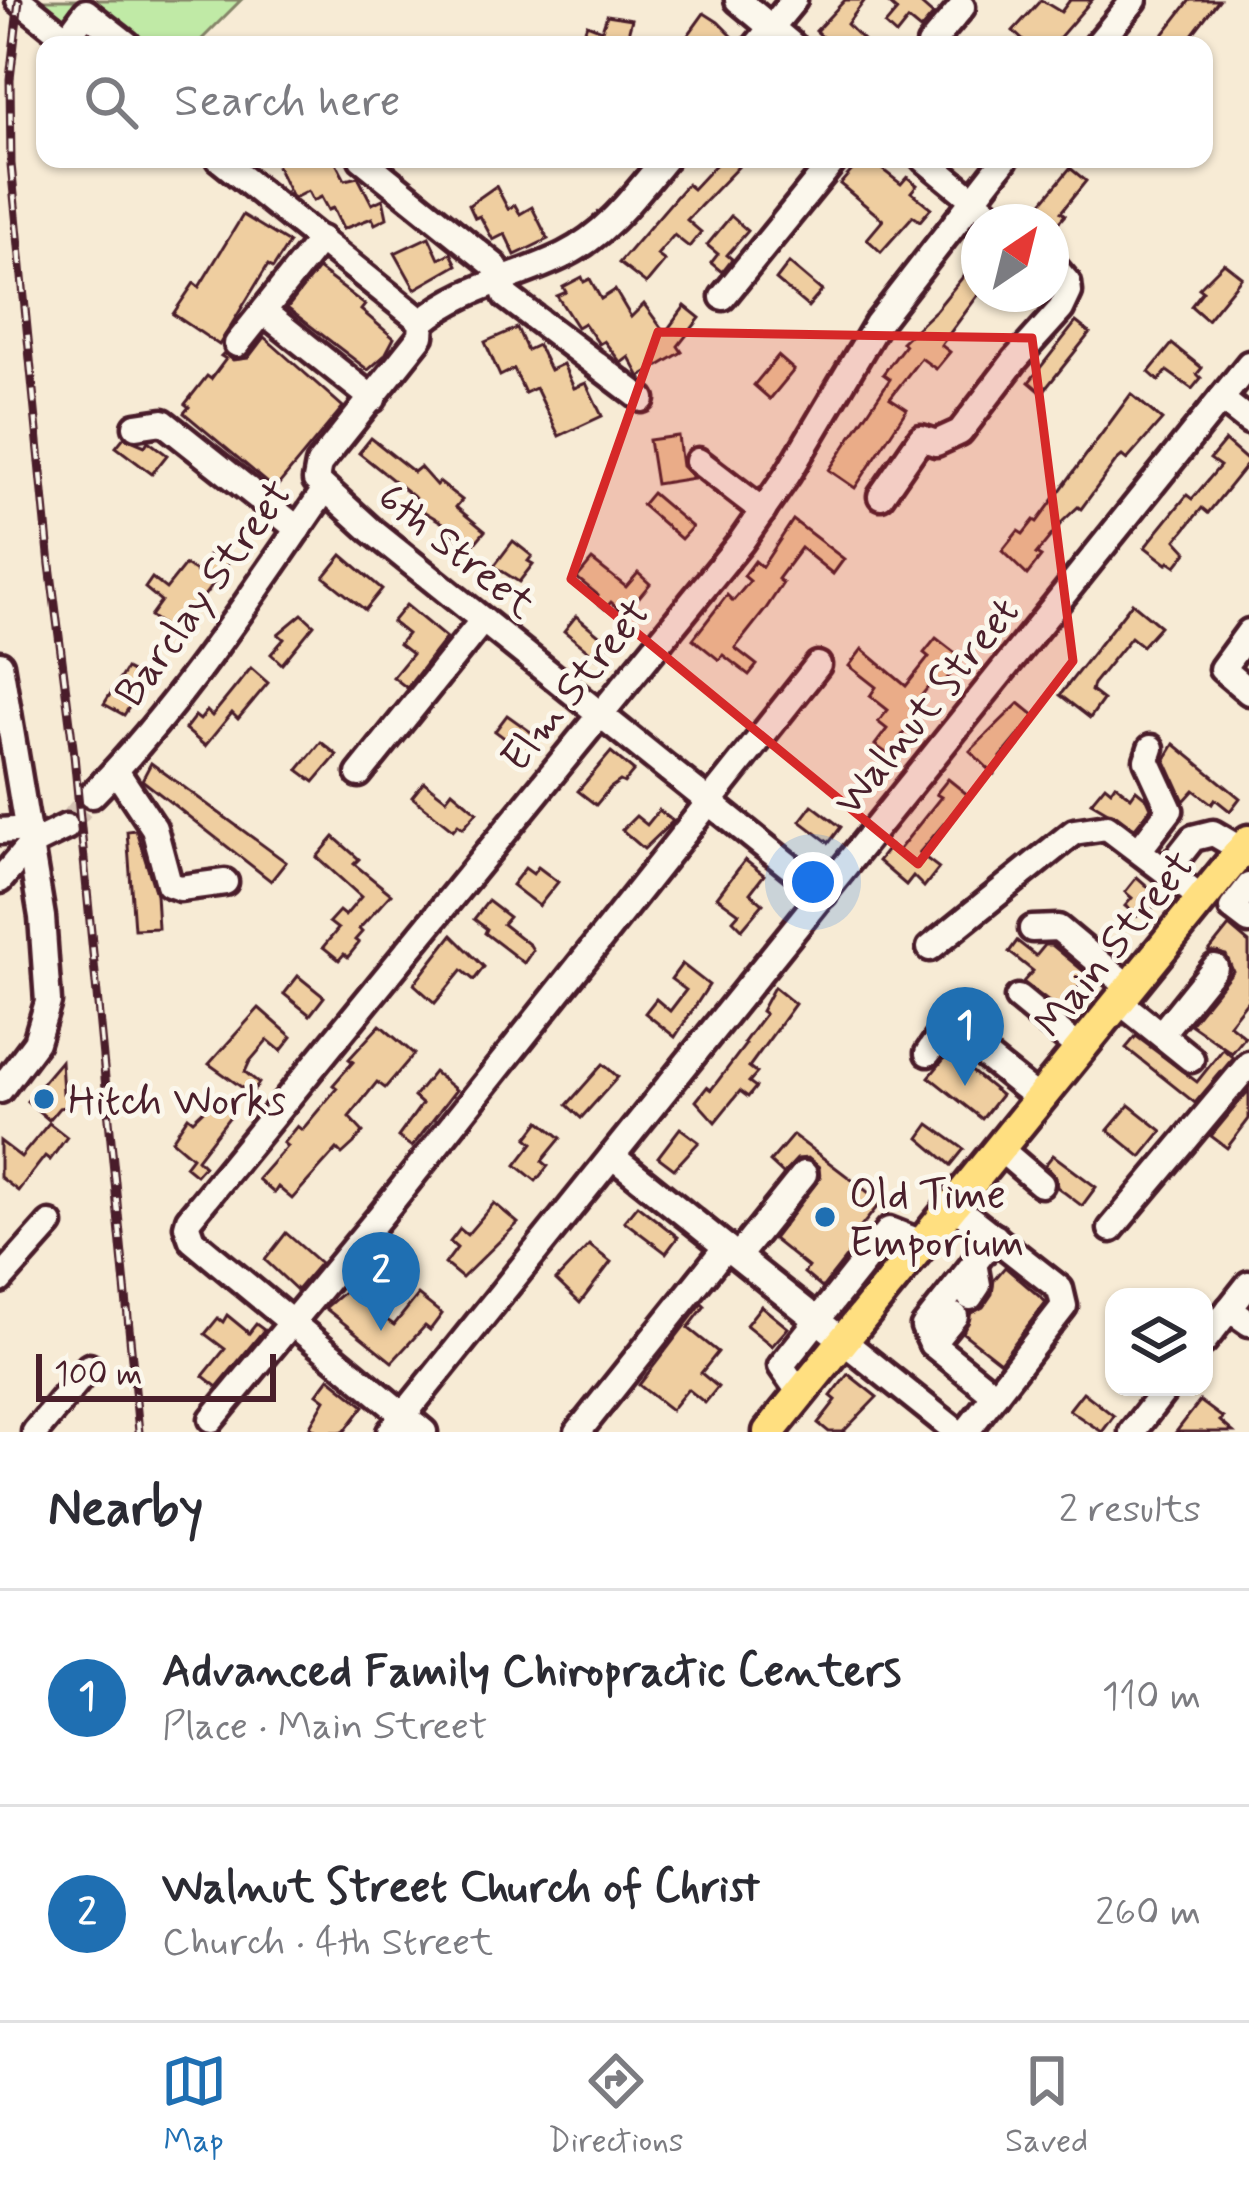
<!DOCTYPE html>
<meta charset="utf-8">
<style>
:root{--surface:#fff;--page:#f7f7f7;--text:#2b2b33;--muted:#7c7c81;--line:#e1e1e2;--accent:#1f6fb2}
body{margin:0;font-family:Mynerve,sans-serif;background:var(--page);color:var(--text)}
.controls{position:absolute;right:36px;bottom:36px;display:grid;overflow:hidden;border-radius:24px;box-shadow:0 3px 9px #0004}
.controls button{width:108px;height:108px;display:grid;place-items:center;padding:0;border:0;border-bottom:3px solid var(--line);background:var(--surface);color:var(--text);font:60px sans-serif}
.compass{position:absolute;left:961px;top:204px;width:108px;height:108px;border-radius:50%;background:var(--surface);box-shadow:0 3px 9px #0004;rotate:35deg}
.scale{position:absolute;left:36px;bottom:30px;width:240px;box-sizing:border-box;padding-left:12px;border:6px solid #4a1f2b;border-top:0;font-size:33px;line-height:42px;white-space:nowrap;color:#4a1f2b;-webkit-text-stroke:9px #fbf7ec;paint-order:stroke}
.you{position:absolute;left:813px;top:882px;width:42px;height:42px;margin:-30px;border:9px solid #fff;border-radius:50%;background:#1a73e8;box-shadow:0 0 0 18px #1a73e833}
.badge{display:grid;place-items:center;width:78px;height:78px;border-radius:50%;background:var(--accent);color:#fff;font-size:39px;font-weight:700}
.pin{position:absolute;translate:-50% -99px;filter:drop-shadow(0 3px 6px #0008)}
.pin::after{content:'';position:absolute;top:63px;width:42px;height:36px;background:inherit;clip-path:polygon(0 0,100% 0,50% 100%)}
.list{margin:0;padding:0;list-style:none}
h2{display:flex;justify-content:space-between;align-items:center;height:156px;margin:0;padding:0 48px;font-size:51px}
h2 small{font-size:39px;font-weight:400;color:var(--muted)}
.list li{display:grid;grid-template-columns:78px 1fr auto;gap:36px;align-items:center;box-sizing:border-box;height:216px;padding:0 48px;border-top:3px solid var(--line)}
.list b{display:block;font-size:45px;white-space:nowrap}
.list p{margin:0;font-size:39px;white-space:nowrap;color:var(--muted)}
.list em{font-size:39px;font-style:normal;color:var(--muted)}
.icon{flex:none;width:66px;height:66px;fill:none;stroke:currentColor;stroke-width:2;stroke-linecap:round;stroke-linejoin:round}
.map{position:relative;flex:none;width:1249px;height:1432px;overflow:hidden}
.search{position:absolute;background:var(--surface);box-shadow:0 3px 9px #0004;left:36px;right:36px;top:36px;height:132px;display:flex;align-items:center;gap:30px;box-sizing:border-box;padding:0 42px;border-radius:24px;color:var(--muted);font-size:45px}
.sheet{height:588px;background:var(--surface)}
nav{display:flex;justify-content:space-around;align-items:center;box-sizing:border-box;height:168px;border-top:3px solid var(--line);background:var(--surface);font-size:33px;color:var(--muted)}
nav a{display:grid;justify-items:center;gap:6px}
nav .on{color:var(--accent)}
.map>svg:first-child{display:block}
.green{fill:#c0eaa6;stroke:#858468;stroke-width:3}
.building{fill:#efcea0;stroke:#4a1f2b;stroke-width:3}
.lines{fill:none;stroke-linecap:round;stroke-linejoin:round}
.minor-tunnel{stroke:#d4c2b3;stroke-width:24;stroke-dasharray:24 12;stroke-linecap:butt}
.minor-casing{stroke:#4a1f2b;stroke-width:33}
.major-casing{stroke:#4a1f2b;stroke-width:39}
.minor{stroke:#fbf7ec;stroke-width:24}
.major{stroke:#ffdf80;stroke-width:30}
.rail-casing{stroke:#4a1f2b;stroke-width:9}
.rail{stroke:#fbf7ec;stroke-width:4.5;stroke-dasharray:14;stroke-linecap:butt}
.marked{fill:#d62828;fill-opacity:0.2;stroke:#d62828;stroke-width:9;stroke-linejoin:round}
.poi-dot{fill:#1f6fb2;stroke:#fbf7ec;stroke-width:4.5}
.labels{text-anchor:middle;stroke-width:10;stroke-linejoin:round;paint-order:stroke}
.street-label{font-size:42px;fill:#4a1f2b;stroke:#fbf7ec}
.poi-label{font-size:42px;fill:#4a1f2b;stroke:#fbf7ec;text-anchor:start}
</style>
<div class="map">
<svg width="1249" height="1432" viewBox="0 0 1249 1432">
<rect width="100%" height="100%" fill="#f7ebd5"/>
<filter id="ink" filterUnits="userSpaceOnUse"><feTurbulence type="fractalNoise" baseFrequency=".00833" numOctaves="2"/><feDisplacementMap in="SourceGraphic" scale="24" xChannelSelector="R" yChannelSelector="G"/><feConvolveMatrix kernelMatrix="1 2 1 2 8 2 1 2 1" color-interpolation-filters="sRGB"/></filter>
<g filter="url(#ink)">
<path class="green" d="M29 0H241L196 45H76Z"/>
<g class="building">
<path d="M845 0H865L847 24 868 45H831L816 31Z"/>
<path d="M885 0H916L933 15 920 30 908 20 896 35 885 25 897 11Z"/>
<path d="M1041 0 1061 12 1070 0H1092L1053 45H1028L1013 31Z"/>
<path d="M1190 0H1219L1184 45H1155Z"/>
<path d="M704 13 718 22 741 45H681Z"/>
<path d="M607 15 632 19 625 45H579L587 24 602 30Z"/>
<path d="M278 159H334L345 180 358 177 372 204 383 199 387 218 375 224 372 218 343 229 333 208 328 210 321 197 313 201 308 191 294 198 291 196 276 164Z"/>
<path d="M721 159H730L738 167 687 220 701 232 689 247 674 235 657 255 665 261 646 284 619 263 687 184 693 189Z"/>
<path d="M862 159H869L901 184 907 177 917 185 911 192 931 208 920 221 913 216 881 252 867 239 883 220 840 184Z"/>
<path d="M1070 168 1086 181 1061 212 1065 215 1059 222H1036L1030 217Z"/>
<path d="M496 186 508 209 515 205 520 214 532 207 548 239 515 255 505 234 493 240 480 216 475 218 469 205Z"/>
<path d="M243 215 289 243 273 268 268 265 219 345 173 314 194 283 199 287Z"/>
<path d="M731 216 748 231 727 255 732 259 722 272 711 263 718 254 707 245Z"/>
<path d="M429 237 439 259 451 253 457 265 415 289 395 253Z"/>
<path d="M979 257V294L941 345 950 352 936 369 921 358 890 398 907 409 855 488 829 470 890 379 883 374 905 345 902 342 936 310Z"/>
<path d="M789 263 822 291 808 307 776 280Z"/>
<path d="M1224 263 1242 277 1207 320 1191 306 1203 291 1199 288Z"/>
<path d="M318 269 365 305 361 310 394 338 385 355 368 370 287 308Z"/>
<path d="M582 277 584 282 590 279 601 299 615 290 631 317 644 304 665 333 685 306 700 318 678 346 682 352 640 377 629 357 621 363 604 341 599 344 584 323 577 327 557 296 566 292 563 287Z"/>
<path d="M1076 322 1090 333 1042 393 1029 382Z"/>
<path d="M517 328 527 350 538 345 550 370 563 364 574 388 586 383 602 416 559 436 536 388 525 393 514 369 500 376 485 342Z"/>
<path d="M264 337 343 407 275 489 184 413 189 407 185 404 207 376 211 379 226 359 221 356 224 353 233 360 248 358Z"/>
<path d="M1172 344 1202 368 1197 374 1201 378 1192 389 1167 371 1159 381 1149 372Z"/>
<path d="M778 356 794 370 770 399 754 385Z"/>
<path d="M1131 394 1162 420 1127 460 1122 456 1117 460 1081 509 1078 507 1063 521 1036 554 1041 557 1027 575 1002 551 1018 531 1023 534 1034 520 1037 522Z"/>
<path d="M678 436 682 466 694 478 656 484 649 440Z"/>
<path d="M124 437 145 446 148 441 167 455 152 474 116 447Z"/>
<path d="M371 438 414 472 420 467 436 485 439 482 462 500 456 507 485 531 470 549 443 523 418 508 421 505 413 496 359 453Z"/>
<path d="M1225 441 1249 462 1208 513 1202 508 1176 540 1187 552 1176 566 1169 561 1167 564 1145 547 1187 495 1192 499 1220 466 1210 459Z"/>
<path d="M652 493 692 527 681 539 642 505Z"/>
<path d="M793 520 844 559 833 574 801 548 778 579 783 583 765 610 735 648 757 665 749 675 723 655 719 660 693 639 727 595 733 601 750 581 744 576 755 561 762 567Z"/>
<path d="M513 541 532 556 528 561 533 564 519 582 494 566Z"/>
<path d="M214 549 230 561 175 635 150 616 161 601 145 588 152 578 166 589 185 565 196 572Z"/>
<path d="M342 555 382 589 365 610 324 577Z"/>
<path d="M592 560 626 587 638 573 650 584 625 614 611 602 605 609 594 600 598 595 577 578Z"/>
<path d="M1132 603 1160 626 1142 646 1131 637 1093 684 1091 691 1103 700 1090 718 1060 695Z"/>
<path d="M406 605 446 638 407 688 393 677 412 654 399 644 407 634 392 622Z"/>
<path d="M302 614 314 625 282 664 271 654 284 639 278 634Z"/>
<path d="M576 616 609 643 597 658 564 631Z"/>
<path d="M936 638 958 655 949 666 954 670 940 688 932 682 911 709 918 715 899 739 904 742 892 757 875 745 887 729 878 722 888 710 870 696 876 687 849 666 862 649 906 686 929 657 924 653Z"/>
<path d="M251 668 268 683 238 719 232 713 205 746 185 729 195 716 200 720 207 711 212 716Z"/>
<path d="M126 669 147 680 124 715 104 704Z"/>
<path d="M1019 703 1035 716 1001 757 1005 760 994 774 970 751Z"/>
<path d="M507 715 538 737 526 754 495 731Z"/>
<path d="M321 742 337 755 314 782 298 770Z"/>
<path d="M1174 744 1240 798 1230 811 1215 799 1212 804 1194 790 1184 801 1165 759Z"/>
<path d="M611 752 634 771 624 783 620 781 610 788 596 805 578 791Z"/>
<path d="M151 763 286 862 271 881 142 780Z"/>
<path d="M948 779 968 795 919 853 939 868 924 887 913 876 906 885 878 861 890 846 897 852 941 797 936 794Z"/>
<path d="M424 782 446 799 452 791 477 812 463 828 458 824 453 830 412 797Z"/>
<path d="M1115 784 1131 797 1136 790 1147 799 1151 808 1135 828 1091 802 1105 785 1111 790Z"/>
<path d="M812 805 841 827 829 843 800 821Z"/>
<path d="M659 810 673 821 644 849 622 830 636 816 647 825Z"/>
<path d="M136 830 156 894 158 928 134 929 127 831Z"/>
<path d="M334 837 359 859 354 864 391 894 359 929 362 932 355 940 359 943 348 957 344 954 339 960 323 947 338 929 329 922 339 911 345 916 361 897 317 857Z"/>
<path d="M745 860 764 875 750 893 763 904 742 929 733 920 739 913 717 897Z"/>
<path d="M538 867 558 882 539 906 512 885 525 868 533 874Z"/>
<path d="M1137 877 1161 898 1150 912 1144 907 1137 916 1125 906 1132 898 1125 892Z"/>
<path d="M488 901 509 917 503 924 530 945 533 950 524 963 485 933 487 929 474 919Z"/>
<path d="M1229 926 1249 943V999L1229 1024 1245 1037 1232 1053 1190 1024 1233 971 1226 955 1209 951Z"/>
<path d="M452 935 484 967 474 980 462 970 435 1003 414 984Z"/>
<path d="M1017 941 1036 956 1045 945H1052L1087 974 1062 1012 1023 982 1033 971 1009 952Z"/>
<path d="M682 964 709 985 675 1037 645 1013 656 999 670 1011 686 990 671 979Z"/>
<path d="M298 976 324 997 310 1015 284 994Z"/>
<path d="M774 987 795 1004 749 1067 757 1073 749 1082 756 1087 748 1097 740 1091 715 1122 696 1101 707 1087 711 1090 746 1044 744 1042 765 1014 761 1011Z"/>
<path d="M259 1008 292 1037 281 1051 268 1040 250 1061 245 1072 259 1083 251 1094 209 1064Z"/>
<path d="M380 1025 414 1054 385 1088 377 1082 349 1117 363 1132 354 1143 342 1154 337 1149 292 1199 278 1187 274 1193 258 1179 287 1146 283 1143 297 1126 302 1130 337 1088 333 1085 353 1062 349 1059Z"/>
<path d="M1136 1036 1197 1082 1223 1049 1233 1058 1195 1103 1126 1048Z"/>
<path d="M949 1053 1001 1095 982 1119 929 1077Z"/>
<path d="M61 1061 63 1093 70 1092 72 1106 59 1108 49 1120 27 1101Z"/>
<path d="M603 1064 618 1077 581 1118 567 1105Z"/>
<path d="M434 1072 456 1090 412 1147 398 1137 422 1104 414 1097Z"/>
<path d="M1249 1090V1119L1227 1148 1211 1136Z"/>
<path d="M214 1100 231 1115 197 1159 204 1166 196 1175 185 1166 192 1157 172 1140 188 1116 193 1120Z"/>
<path d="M1129 1105 1162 1131 1141 1157 1108 1130Z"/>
<path d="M540 1121 561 1138 542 1161 548 1166 536 1181 516 1165 533 1143 527 1138Z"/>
<path d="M49 1123 67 1137 50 1160 45 1156 18 1191 0 1177V1141L21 1157Z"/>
<path d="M929 1124 964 1149 951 1165 919 1138Z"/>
<path d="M680 1128 699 1142 674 1169 658 1157Z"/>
<path d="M793 1135 881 1202 857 1232 863 1236 822 1288 804 1273 808 1267 773 1239 820 1178 819 1167 808 1158 797 1159 783 1174 770 1162Z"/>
<path d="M1053 1155 1096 1187 1082 1206 1057 1187 1056 1177 1045 1165Z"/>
<path d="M494 1203 518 1223 462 1278 445 1264 457 1248 450 1242 460 1229 467 1235Z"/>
<path d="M637 1205 678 1237 666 1253 624 1221Z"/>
<path d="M286 1233 320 1263 297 1290 265 1260Z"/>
<path d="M589 1245 611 1262 580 1303 556 1280Z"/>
<path d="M1005 1267 1046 1302 1000 1362 963 1333 971 1313 983 1307 992 1294 994 1280Z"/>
<path d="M345 1291 394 1325 418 1295 442 1314 430 1330 425 1326 392 1362 325 1308Z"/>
<path d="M702 1303 705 1306 688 1328 718 1352 701 1373 718 1387 705 1403 688 1389 671 1410 639 1385Z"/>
<path d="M761 1306 788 1328 772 1346 746 1325Z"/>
<path d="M227 1315 249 1333 256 1324 264 1330 217 1387 203 1376 225 1349 205 1334 218 1318 223 1322Z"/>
<path d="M848 1374 877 1397 843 1432H829L818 1423 836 1400 831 1396Z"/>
<path d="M329 1378 364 1406 344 1432H318L310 1426 325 1400 317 1394Z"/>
<path d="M1083 1392 1114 1416 1102 1432 1069 1410Z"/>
<path d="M1200 1401 1223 1418 1220 1421 1233 1432H1176Z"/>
</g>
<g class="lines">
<path class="minor-tunnel" d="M66 827 92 795"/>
<g class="minor-casing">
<g id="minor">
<path d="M19 0 75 45"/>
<path d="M738 0 792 45"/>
<path d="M67 38 86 12 127 44"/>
<path d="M757 45 794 0"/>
<path d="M930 45 962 7"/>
<path d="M1097 45 1134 0"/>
<path d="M219 159 422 322"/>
<path d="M362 159 495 266 506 296 642 399"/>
<path d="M665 159C635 195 607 234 564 255 516 279 464 286 422 322L421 336 319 464 316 480 372 531 824 894"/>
<path d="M924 159 1000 222"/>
<path d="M723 297 835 159"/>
<path d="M264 312 373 399"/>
<path d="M237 344 321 239"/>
<path d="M1221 399 1249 421"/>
<path d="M136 426 163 422 298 529"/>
<path d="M698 461 763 511"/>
<path d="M881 496 921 438 936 443 960 432 1015 360 1061 309 1069 292 1068 283 1051 263"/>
<path d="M1249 632 1222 669 1249 692"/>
<path d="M0 664 42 917 48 1002 36 1042 0 1090"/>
<path d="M116 771 154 828 169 884 180 888 225 882"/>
<path d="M359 774 483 620"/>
<path d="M92 795C182 704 251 596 324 491"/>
<path d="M0 831 28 829"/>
<path d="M1140 849 1170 810 1147 760 1151 748"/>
<path d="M1167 871 1193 838 1213 833 1242 850"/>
<path d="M0 880 31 844 66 827"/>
<path d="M1249 886 1232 908 1249 921"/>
<path d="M1032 929 1058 928 1130 988"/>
<path d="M930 948 1074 832 1107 827 1202 899"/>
<path d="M1018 998 1080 1049"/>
<path d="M1119 1001 1191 1059"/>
<path d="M1161 1034 1215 967"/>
<path d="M928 1053 939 1037 958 1034 1039 1099"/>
<path d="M999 1148 1041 1184"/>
<path d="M612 1156 957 1432"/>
<path d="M953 1205 1060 1289 1064 1306 966 1432"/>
<path d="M1111 1229 1249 1064"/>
<path d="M738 1256 804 1174"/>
<path d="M0 1280 50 1224"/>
<path d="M970 1297 978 1285 974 1263"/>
<path d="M1229 1309 1249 1323"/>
<path d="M1204 1341 1249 1284"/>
<path d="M932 1344 955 1316"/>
<path d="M800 1393 781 1366 889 1230 922 1243"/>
<path d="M995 1395 932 1344 924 1327 995 1237"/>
<path d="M212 1419 381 1215 818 665"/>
<path d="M35 1432 89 1367"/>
<path d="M390 1432 1249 364"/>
<path d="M424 1432 192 1240 187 1226 189 1219 741 542 788 474 877 324 1005 159"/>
<path d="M578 1432 726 1247"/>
<path d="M1132 1432 1167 1387"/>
</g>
</g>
<g class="major-casing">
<path id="major" d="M769 1432 1249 841"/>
</g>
<use href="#minor" class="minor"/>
<use href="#major" class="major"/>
<g class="rail-casing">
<path id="rail" d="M19 0 10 79 11 164 50 565 74 755 139 1432"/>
</g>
<use href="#rail" class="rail"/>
</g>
</g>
<path class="marked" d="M658 332 1032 338 1073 661 918 864 571 579Z"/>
<g class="poi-dot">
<circle cx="44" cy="1099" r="12"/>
<circle cx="825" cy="1217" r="12"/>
</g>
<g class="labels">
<g class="street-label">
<text transform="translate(458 549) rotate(39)" y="15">6th Street</text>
<text transform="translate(202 592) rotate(-54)" y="15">Barclay Street</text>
<text transform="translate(574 684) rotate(-51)" y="15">Elm Street</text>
<text transform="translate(925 705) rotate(-51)" y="15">Walnut Street</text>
<text transform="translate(1113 943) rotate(-51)" y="15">Main Street</text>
</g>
<g class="poi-label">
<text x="68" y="1114">Hitch Works</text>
<text x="849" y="1208">Old Time<tspan x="849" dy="48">Emporium</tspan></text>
</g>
</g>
</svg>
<div class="controls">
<button><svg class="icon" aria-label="layers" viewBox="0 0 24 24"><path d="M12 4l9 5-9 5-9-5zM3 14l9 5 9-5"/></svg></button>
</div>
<svg class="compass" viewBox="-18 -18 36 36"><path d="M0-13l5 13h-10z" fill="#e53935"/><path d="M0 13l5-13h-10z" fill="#7c7c81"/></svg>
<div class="scale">100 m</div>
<div class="you"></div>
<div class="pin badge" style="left:965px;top:1086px">1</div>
<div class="pin badge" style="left:381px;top:1331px">2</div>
<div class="search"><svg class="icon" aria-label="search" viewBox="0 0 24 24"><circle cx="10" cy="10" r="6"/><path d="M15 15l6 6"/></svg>Search here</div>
</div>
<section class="sheet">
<h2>Nearby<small>2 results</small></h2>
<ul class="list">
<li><span class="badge">1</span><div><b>Advanced Family Chiropractic Centers</b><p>Place · Main Street</p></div><em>110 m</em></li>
<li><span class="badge">2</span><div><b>Walnut Street Church of Christ</b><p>Church · 4th Street</p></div><em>260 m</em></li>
</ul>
</section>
<nav>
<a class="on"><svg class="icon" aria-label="map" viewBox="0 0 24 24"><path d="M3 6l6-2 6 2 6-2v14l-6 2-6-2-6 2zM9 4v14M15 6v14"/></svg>Map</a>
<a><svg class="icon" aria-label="directions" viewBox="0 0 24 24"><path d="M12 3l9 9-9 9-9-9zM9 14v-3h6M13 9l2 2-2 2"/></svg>Directions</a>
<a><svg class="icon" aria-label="saved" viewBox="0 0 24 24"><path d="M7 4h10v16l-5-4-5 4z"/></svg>Saved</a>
</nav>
